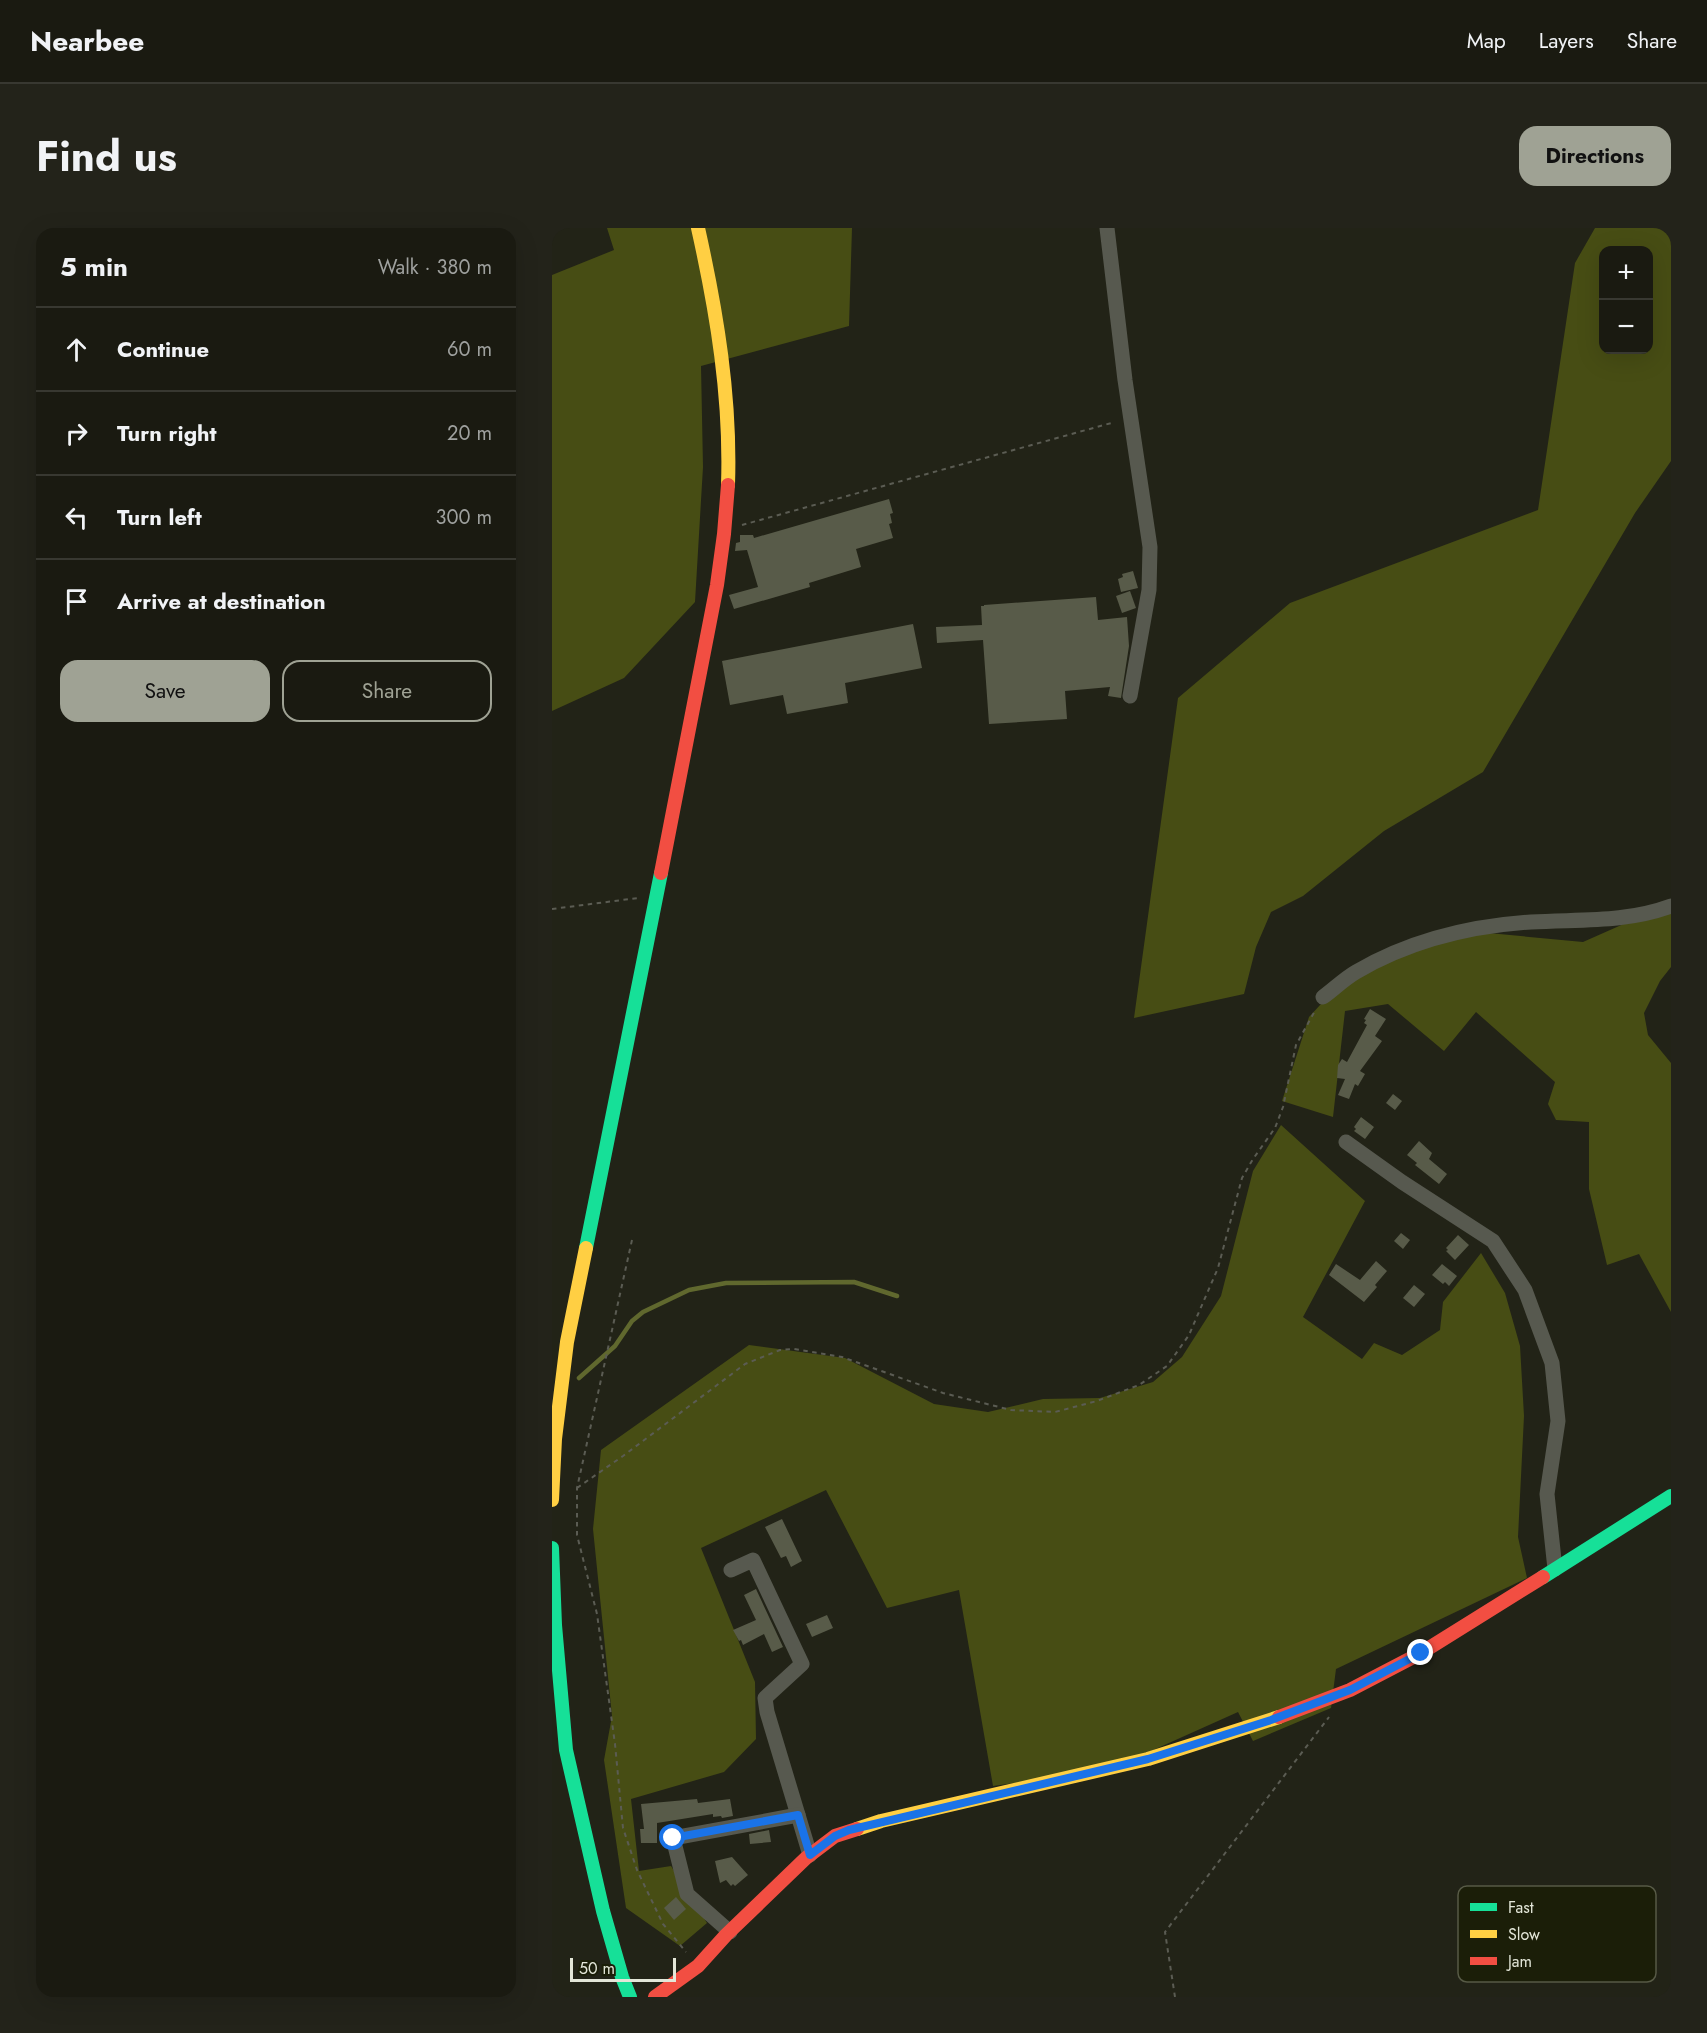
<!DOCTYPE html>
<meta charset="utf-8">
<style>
:root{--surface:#1a1a11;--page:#23231a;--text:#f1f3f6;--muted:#9fa19f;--line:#383831;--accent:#9fa294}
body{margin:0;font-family:Jost,sans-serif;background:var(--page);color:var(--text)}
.controls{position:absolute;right:18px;top:18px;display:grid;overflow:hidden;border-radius:12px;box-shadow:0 6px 24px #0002}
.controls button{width:54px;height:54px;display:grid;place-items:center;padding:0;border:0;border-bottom:2px solid var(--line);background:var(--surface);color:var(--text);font:30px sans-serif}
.scale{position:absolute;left:18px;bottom:15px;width:106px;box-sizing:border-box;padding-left:6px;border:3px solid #e3e6d8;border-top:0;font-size:16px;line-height:21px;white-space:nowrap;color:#e3e6d8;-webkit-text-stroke:4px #1b1e08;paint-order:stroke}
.stop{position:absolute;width:18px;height:18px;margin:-14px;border:4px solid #1a73e8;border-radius:50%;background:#fff}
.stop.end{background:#1a73e8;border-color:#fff;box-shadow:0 2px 6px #0008}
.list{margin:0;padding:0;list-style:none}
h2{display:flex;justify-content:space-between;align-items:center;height:78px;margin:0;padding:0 24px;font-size:26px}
h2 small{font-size:20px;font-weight:400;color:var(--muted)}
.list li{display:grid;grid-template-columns:39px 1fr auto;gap:18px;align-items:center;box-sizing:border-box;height:84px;padding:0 24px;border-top:2px solid var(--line)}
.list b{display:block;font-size:22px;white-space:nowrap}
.list em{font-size:20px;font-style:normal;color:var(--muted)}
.actions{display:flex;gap:12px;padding:18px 24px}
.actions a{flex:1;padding:14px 0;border:2px solid var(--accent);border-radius:18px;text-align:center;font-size:21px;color:var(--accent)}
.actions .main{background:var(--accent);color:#111}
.icon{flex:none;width:33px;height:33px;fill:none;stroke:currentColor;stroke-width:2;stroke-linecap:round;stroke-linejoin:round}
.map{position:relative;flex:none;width:1119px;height:1769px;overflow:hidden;border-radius:18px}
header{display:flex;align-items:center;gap:36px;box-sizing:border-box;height:84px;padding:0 30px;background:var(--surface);border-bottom:2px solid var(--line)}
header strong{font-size:28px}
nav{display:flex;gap:33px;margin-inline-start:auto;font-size:21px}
.intro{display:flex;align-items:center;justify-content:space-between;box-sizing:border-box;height:144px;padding:0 36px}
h1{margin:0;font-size:42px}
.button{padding:15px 27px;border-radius:18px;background:var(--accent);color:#111;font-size:21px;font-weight:700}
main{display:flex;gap:36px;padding:0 36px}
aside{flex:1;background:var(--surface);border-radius:18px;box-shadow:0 6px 24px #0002}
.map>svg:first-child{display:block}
.forest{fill:#474d14;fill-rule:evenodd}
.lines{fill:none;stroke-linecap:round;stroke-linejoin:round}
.stream{stroke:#60682e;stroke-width:4.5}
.building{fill:#585b49}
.path{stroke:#5b5c53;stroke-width:2;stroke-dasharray:4.5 4.5;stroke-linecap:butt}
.street{stroke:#57594f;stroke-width:15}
.fast{stroke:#16e098;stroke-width:14}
.slow{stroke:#ffcf43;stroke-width:14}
.jam{stroke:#f24e42;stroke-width:14}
.route{stroke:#1a73e8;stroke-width:8}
.key{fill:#1b1e08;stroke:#575a46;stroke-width:1.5}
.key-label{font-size:16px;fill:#e3e6d8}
</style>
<header>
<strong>Nearbee</strong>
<nav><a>Map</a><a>Layers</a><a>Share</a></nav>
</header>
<div class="intro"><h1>Find us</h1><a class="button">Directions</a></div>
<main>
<aside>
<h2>5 min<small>Walk · 380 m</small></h2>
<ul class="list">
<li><svg class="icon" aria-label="ahead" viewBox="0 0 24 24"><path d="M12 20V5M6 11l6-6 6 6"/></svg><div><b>Continue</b></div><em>60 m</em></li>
<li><svg class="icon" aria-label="right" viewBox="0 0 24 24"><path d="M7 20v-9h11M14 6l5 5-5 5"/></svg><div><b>Turn right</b></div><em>20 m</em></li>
<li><svg class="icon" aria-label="left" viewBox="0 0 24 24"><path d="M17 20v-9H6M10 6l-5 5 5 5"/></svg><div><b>Turn left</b></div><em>300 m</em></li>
<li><svg class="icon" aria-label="arrive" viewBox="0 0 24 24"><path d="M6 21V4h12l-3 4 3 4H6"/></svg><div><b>Arrive at destination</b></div></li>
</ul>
<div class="actions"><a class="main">Save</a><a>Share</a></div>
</aside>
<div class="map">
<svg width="1119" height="1769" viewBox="0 0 1119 1769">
<rect width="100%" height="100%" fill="#222317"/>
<g class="forest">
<path d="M55 0H300L297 98 149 138 151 239 143 374 72 450 0 483V47L62 22Z"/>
<path d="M1043 0H1119V233L1083 285 931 544 832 603 751 668 719 684 704 719 692 766 582 790 626 470 738 375 986 282 1023 35ZM1052 22H1096V122H1052Z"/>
<path d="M1119 675V739L1108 753 1092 785 1096 807 1119 835V1084L1087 1026 1055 1037 1037 961V894L1004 892 996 876 1003 854 924 784 892 823 836 776 793 783 781 889 730 873 757 789 781 763 894 701 1031 714Z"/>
<path d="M729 897 813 973 751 1089 810 1131 822 1115 850 1127 888 1102 891 1074 929 1025 953 1065 968 1118 972 1188 966 1309 975 1350 784 1441 779 1480 701 1513 686 1484 559 1541 441 1558 407 1362 335 1380 274 1262 149 1320 203 1454 204 1511 172 1544 79 1571 87 1643 119 1638 155 1695 128 1718 74 1680 52 1532 60 1488 41 1301 49 1222 197 1117 293 1130 382 1176 436 1184 491 1171 548 1170 601 1154 630 1129 669 1068 701 943Z"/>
</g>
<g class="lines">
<path class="stream" d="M27 1150 63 1118 80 1093 91 1084 137 1062 174 1055 302 1054 345 1068"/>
</g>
<g class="building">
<path d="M337 271 341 285 338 286 340 295 337 296 341 310 304 321 309 339 257 355 258 359 182 381 177 367 206 359 195 322 183 323 184 315 188 314V307H201L202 310Z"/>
<path d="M581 343 586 360 569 364 566 351 571 349 570 346Z"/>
<path d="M578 363 584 380 570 385 564 368Z"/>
<path d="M544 369 546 392 575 389 577 418 569 470 556 468 558 459 513 463 515 491 437 496 431 412 385 415 384 399 430 397 429 378H432V377Z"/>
<path d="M361 396 370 440 293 455 296 475 235 486 231 467 178 477 170 433Z"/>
<path d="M818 781 834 791 823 808 830 813 808 843 813 846 806 858 803 856 797 871 786 867 793 851 785 850 786 837 790 831 795 834 815 797 812 795 814 792 812 791Z"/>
<path d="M841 866 850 873 843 882 834 875Z"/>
<path d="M809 889 822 899 813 911 802 903 804 901 802 899Z"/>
<path d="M867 913 880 925 877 931 895 946 887 956 863 937 865 935 855 927Z"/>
<path d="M849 1005 858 1012 851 1021 842 1013Z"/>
<path d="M906 1007 917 1017 903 1032 894 1023 896 1022 894 1020Z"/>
<path d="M824 1033 835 1043 823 1057 825 1059 812 1074 777 1047 784 1036 808 1052Z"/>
<path d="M890 1036 905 1048 897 1058 893 1054 891 1056 880 1047Z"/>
<path d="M862 1057 873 1066 862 1079 851 1070Z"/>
<path d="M230 1291 250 1333 239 1339 234 1328 229 1330 213 1299Z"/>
<path d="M204 1361 231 1419 220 1424 212 1406 191 1417 189 1412 187 1413 181 1402 204 1392 192 1367Z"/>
<path d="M275 1387 281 1400 260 1409 254 1396Z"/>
<path d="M145 1571 146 1575 178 1571 181 1588 170 1590 169 1588 161 1589V1586L105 1595V1615H89L88 1601H92L89 1576Z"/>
<path d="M217 1602 219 1614 198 1616 197 1606Z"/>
<path d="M180 1629 196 1647 183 1658 181 1656 179 1658 174 1652 168 1655 163 1633Z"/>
<path d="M124 1669 134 1681 122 1692 112 1680Z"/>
</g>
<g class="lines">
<g class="path">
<path d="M190 297 563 194"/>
<path d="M0 681 86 670"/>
<path d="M80 1012 25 1260V1307L45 1386 63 1516 71 1600 85 1642 111 1696 134 1724"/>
<path d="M25 1260 71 1228 193 1136 228 1122 242 1121 290 1129 391 1165 459 1182 503 1184 545 1173 587 1157 615 1138 637 1107 666 1040 690 950 701 931 723 900 731 879 744 817 764 781"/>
<path d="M623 1769 613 1704 777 1489"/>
</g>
<g class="street">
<path d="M555 0 573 152 598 319 597 362 578 468"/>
<path d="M771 769C782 761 792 751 804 744 857 713 918 698 979 694 1027 691 1073 695 1119 678"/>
<path d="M794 914 850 954 941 1013 973 1062 1000 1135 1006 1193 995 1266 1003 1341"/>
<path d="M179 1342 201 1332 250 1436 213 1470 215 1484 246 1587"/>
<path d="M178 1704 135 1666 121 1610 246 1587 258 1627"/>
</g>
<g class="fast">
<path d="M34 1020 109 645"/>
<path d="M0 1320 3 1397 14 1522 51 1683 70 1749 78 1769"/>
<path d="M991 1349 1119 1268"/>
</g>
<g class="slow">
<path d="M146 0C165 85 179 170 176 257"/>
<path d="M0 1272 3 1211 15 1114 34 1020"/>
<path d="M305 1601 329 1593 596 1531 727 1489"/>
</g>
<g class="jam">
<path d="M109 645 165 357 172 306 176 257"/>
<path d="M727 1489 798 1462 869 1425 991 1349"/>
<path d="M103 1769 146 1738 174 1707 254 1630 283 1608 305 1601"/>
</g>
</g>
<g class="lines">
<path class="route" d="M121 1610 246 1587 258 1627 283 1608 297 1602 596 1531 719 1492 798 1462 869 1425"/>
</g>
<rect x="906" y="1658" width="198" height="96" rx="9" class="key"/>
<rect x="918" y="1675" width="27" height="8" fill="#16e098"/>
<rect x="918" y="1702" width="27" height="8" fill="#ffcf43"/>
<rect x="918" y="1729" width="27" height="8" fill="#f24e42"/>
<g class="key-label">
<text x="956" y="1685">Fast</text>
<text x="956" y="1712">Slow</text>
<text x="956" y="1739">Jam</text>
</g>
</svg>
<div class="controls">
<button>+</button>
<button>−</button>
</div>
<div class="scale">50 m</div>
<div class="stop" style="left:121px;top:1610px"></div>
<div class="stop end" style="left:869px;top:1425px"></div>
</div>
</main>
